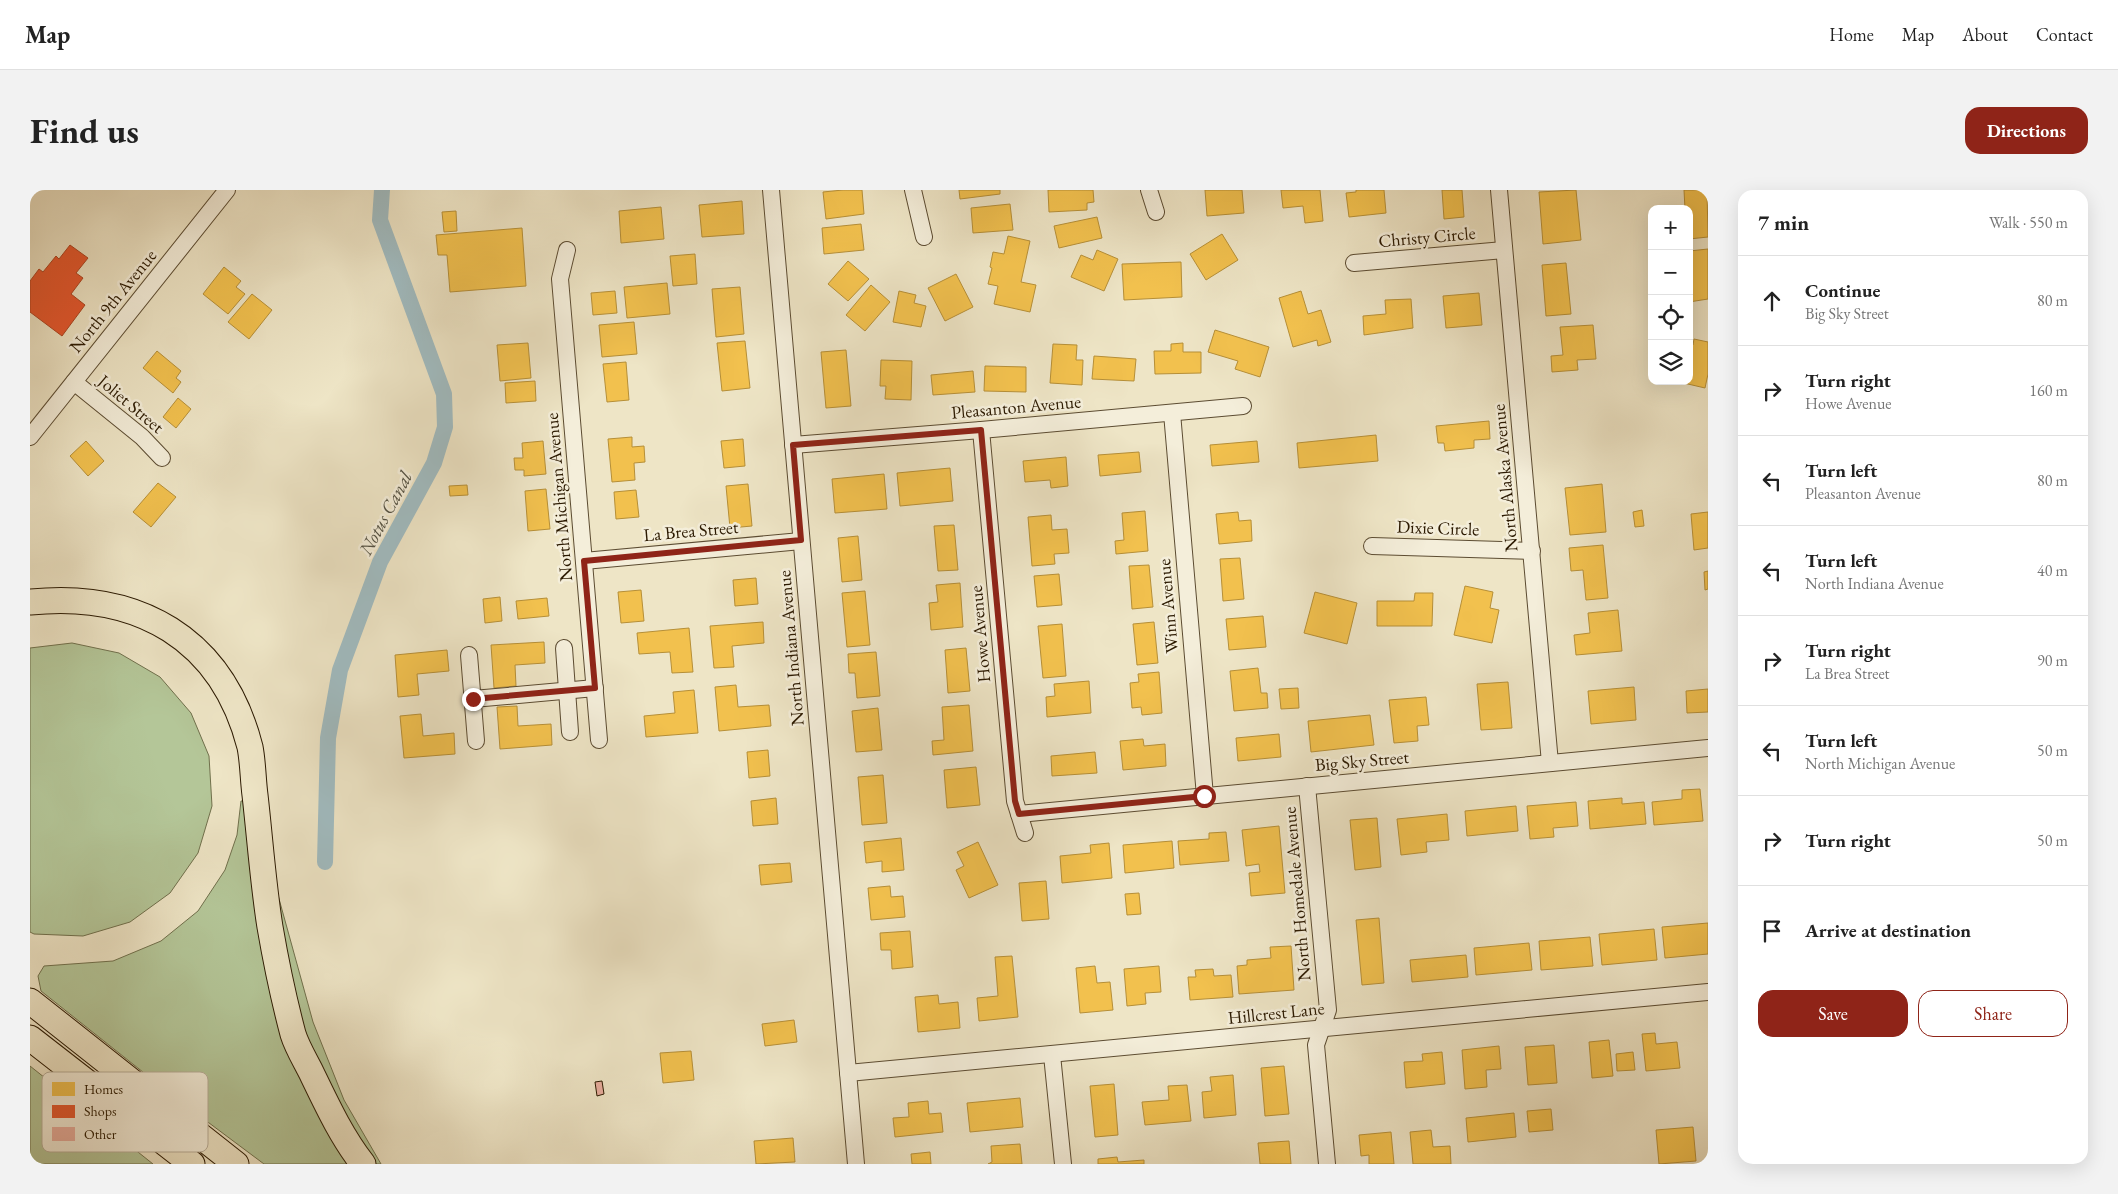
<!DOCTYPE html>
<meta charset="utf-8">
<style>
:root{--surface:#fff;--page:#f2f2f2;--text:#222;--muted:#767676;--line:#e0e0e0;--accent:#8f2418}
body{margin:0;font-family:"EB Garamond",serif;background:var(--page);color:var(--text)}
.controls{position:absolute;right:15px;top:15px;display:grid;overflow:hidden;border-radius:10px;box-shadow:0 5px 20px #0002}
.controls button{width:45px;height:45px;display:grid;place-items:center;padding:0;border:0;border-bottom:1px solid var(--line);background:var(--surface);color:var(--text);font:25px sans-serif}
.stop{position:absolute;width:15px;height:15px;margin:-11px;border:4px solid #8f2418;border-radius:50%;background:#fff}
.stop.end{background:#8f2418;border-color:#fff;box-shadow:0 1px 5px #0008}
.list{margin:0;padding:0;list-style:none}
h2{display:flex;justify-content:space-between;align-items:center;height:65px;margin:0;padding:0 20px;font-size:21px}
h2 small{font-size:16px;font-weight:400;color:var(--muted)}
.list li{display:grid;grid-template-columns:32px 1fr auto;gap:15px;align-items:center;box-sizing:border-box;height:90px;padding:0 20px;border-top:1px solid var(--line)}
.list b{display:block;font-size:19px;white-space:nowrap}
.list p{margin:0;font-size:16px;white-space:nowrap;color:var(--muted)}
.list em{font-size:16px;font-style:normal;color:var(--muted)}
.actions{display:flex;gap:10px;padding:15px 20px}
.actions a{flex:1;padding:11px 0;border:1px solid var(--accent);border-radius:15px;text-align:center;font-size:18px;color:var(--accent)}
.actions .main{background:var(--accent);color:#fff}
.icon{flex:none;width:28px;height:28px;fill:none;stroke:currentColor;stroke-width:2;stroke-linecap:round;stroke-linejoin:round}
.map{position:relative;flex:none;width:1678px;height:974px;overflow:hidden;border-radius:15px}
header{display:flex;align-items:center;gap:30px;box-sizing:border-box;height:70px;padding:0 25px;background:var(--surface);border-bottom:1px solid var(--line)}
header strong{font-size:24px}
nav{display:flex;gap:28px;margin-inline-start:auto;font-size:18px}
.intro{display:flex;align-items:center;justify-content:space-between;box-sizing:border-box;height:120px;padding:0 30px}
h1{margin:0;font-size:35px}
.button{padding:12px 22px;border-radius:15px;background:var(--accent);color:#fff;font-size:18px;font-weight:700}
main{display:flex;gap:30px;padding:0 30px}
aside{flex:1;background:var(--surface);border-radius:15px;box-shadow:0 5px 20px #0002}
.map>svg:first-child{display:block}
.green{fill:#b4c698;stroke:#70704c}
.homes{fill:#f2c14e;stroke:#b68f37}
.shops{fill:#e4572e;stroke:#ac4420}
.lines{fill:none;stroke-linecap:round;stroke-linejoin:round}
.canal{stroke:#a1bcc1;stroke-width:16}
.building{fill:#e9ae9f;stroke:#2b1900}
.minor-casing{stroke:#5c4c32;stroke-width:18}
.highway-casing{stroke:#2b1900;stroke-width:27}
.minor{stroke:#f4eeda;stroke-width:16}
.highway{stroke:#eee5c6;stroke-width:25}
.route{stroke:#8f2418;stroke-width:6}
.labels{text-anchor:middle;stroke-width:5;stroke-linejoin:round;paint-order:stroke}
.street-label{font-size:18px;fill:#2b1900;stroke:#f4eeda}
.water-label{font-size:19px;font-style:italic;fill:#545244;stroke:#f4eeda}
.key{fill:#f4eeda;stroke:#b8ae99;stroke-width:1}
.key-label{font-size:14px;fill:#2b1900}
</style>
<header>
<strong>Map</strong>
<nav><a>Home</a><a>Map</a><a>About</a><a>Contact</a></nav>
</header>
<div class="intro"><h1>Find us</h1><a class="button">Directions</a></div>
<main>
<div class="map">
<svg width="1678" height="974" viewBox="0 0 1678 974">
<rect width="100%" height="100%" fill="#eee5c6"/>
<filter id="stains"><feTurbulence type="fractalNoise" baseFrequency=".004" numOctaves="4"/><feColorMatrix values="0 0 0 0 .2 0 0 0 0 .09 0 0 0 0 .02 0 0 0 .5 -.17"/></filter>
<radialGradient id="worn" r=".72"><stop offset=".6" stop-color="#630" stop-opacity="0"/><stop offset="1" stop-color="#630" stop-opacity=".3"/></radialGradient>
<g class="green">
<path d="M42 453 89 463 130 487 161 523 179 566 182 616 168 663 140 703 100 732 53 746 4 744 0 742V458Z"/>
<path d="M211 611H222L283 832 314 910 351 974H234L143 906 11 801 8 786 14 776 83 771 131 751 168 721 195 680 207 645Z"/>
<path d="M0 876 123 974H0Z"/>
</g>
<g class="homes">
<path d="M813 0H832L834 24 796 29 793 2Z"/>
<path d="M929 0H970V4L930 9Z"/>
<path d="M1018 0H1063L1064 12 1057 13V20L1019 22Z"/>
<path d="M1175 0H1212L1214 23 1177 26Z"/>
<path d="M1251 0H1290L1293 31 1275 33 1273 16 1253 18Z"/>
<path d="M1326 0H1354L1356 23 1319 27 1316 3 1326 2Z"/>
<path d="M1412 0H1432L1434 27 1414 29Z"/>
<path d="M1546 0 1551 50 1513 54 1509 2Z"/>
<path d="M1654 0H1677L1678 47 1659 49V19H1655Z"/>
<path d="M712 11 714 44 672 47 669 15Z"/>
<path d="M980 14 983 40 943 43 941 18Z"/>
<path d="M631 17 634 49 591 53 589 21Z"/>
<path d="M426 21 427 41 414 42 412 22Z"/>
<path d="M1067 27 1072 48 1029 58 1024 36Z"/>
<path d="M831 34 834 60 794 64 792 38Z"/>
<path d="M492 38 496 96 420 102 417 65H408L406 45Z"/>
<path d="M1192 44 1208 70 1176 90 1160 64Z"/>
<path d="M978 46 1000 51 991 92 1006 95 1000 122 964 114 968 96 958 94 962 78 960 77 963 62 974 64Z"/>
<path d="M1678 59V109L1659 112V61Z"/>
<path d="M1067 60 1088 69 1074 101 1041 87 1051 65 1063 70Z"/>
<path d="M665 64 667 94 643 96 640 66Z"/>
<path d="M818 71 839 89 818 111 798 94Z"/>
<path d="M1151 72 1152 107 1094 110 1092 74Z"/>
<path d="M1536 73 1541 124 1516 126 1512 75Z"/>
<path d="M194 77 211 91 206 97 215 104 198 124 173 104Z"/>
<path d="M926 84 943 117 915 131 898 98Z"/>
<path d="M637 93 640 124 597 128 594 97Z"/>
<path d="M841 95 860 112 835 141 816 125Z"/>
<path d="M710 97 714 144 686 147 682 99Z"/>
<path d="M585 101 587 123 563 125 561 103Z"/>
<path d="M869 101 886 105 884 113 896 116 891 137 863 132Z"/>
<path d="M1271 101 1278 124 1291 120 1301 152 1288 156 1287 150 1263 157 1249 108Z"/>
<path d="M1449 103 1452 135 1416 138 1413 106Z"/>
<path d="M222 104 242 120 219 149 198 132Z"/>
<path d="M1381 109 1383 138 1334 145 1333 126 1356 124 1355 110Z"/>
<path d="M604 132 607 164 572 167 569 135Z"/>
<path d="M1563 135 1566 169 1547 170 1548 180 1522 182 1521 166 1533 165 1530 137Z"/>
<path d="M1185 140 1239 157 1230 187 1205 179 1208 171 1178 162Z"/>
<path d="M1664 149 1678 152V184L1675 198 1645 191H1659V154L1663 155Z"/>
<path d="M715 151 720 198 692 201 687 153Z"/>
<path d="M498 153 501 188 470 191 467 155Z"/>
<path d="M1153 153V162H1171V183L1125 184 1124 161H1141V154Z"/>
<path d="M1023 154 1047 155 1046 170H1053L1052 195 1020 193Z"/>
<path d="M816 160 821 216 796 218 791 162Z"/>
<path d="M127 161 151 181 146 188 151 192 143 203 113 178Z"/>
<path d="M1064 166 1106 169 1104 191 1062 189Z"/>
<path d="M851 170 882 171 881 210 855 209 856 196H850Z"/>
<path d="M596 172 599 210 577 212 573 174Z"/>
<path d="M955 176 996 177V202L954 201Z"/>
<path d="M943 181 945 202 903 205 901 185Z"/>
<path d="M505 191 506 211 476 213 475 193Z"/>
<path d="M148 208 161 219 146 238 133 227Z"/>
<path d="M1459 231 1460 249 1444 250V258L1415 261 1414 253H1408L1406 236Z"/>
<path d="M1346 245 1348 271 1269 278 1267 253Z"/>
<path d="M602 247V257L614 256 615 272 604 273 605 290 582 292 578 249Z"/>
<path d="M713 249 715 276 694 278 691 251Z"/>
<path d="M56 251 74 271 58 286 40 266Z"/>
<path d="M513 251 516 284 494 286V280H485L484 268H493L492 253Z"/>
<path d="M1227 251 1229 272 1182 276 1180 255Z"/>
<path d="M1109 262 1111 282 1070 286 1068 265Z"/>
<path d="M1036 267 1038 296 1021 298 1020 290 995 292 993 271Z"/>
<path d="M920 278 923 311 870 316 867 283Z"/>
<path d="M854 284 857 319 805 323 802 289Z"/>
<path d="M128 293 146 307 121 337 103 322Z"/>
<path d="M718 294 722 336 700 338 696 296Z"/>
<path d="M1572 294 1576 342 1540 345 1535 298Z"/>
<path d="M437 295 438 305 420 306 419 296Z"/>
<path d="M516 299 520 339 498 341 495 301Z"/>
<path d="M606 300 609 327 586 329 584 302Z"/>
<path d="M1612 320 1614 336 1605 337 1603 322Z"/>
<path d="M1115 321 1118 361 1086 364 1085 351 1094 350 1092 323Z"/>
<path d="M1208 322 1209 331 1221 330 1222 351 1189 354 1186 324Z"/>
<path d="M1678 322V358L1664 360 1661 324Z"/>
<path d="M1021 325 1022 340 1037 339 1039 363 1024 364 1025 374 1002 376 998 327Z"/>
<path d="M924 335 928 380 908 381 904 336Z"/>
<path d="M828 346 832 390 812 392 808 348Z"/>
<path d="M1573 355 1578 408 1556 410 1553 380 1541 381 1539 358Z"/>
<path d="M1210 368 1214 409 1193 411 1190 369Z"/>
<path d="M1119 375 1123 417 1102 419 1099 376Z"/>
<path d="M1678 381V399L1675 400 1674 382Z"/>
<path d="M1029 384 1032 415 1007 417 1004 386Z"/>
<path d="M726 388 728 414 705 416 703 390Z"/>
<path d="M930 393 933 437 901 440 899 413 908 412 906 395Z"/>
<path d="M1435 396 1463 402 1460 418 1469 420 1462 453 1424 445Z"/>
<path d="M611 400 614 431 591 433 588 402Z"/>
<path d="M835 401 840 455 817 457 812 403Z"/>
<path d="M1285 402 1327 413 1317 454 1274 443Z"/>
<path d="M1385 403H1403L1402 436H1347V411H1384Z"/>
<path d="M470 407 472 431 455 433 453 409Z"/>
<path d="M517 408 519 426 488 429 486 411Z"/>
<path d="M1588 420 1592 461 1546 465 1544 445 1560 443 1558 423Z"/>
<path d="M1233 426 1236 457 1199 460 1196 429Z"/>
<path d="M733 432 734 453 702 456 704 477 684 478 680 436Z"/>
<path d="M1124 432 1128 473 1107 475 1103 434Z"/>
<path d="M1032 434 1036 486 1013 488 1008 436Z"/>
<path d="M659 438 663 482 642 483 640 462 609 464 607 443Z"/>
<path d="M514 452 515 473 485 475 486 496 464 498 461 455Z"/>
<path d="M936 458 940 501 918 503 915 460Z"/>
<path d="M417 460 419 481 387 484 389 505 368 507 365 465Z"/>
<path d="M846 462 850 506 827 508 825 483H819L818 464Z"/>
<path d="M1228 478 1231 503H1237L1238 518 1204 521 1200 481Z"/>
<path d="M1129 482 1132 523 1112 525 1111 517 1102 518 1100 493 1109 492 1108 484Z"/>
<path d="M1059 491 1061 523 1017 527 1016 507 1025 506 1024 494Z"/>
<path d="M1478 492 1482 538 1451 540 1447 494Z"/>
<path d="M706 495 708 517 739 515 741 536 689 541 685 497Z"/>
<path d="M1604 497 1606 530 1561 534 1558 501Z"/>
<path d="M1268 498 1269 518 1251 519 1249 499Z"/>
<path d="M1678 499V522L1657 523 1656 501Z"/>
<path d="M664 500 668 543 616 547 614 526 645 523 643 502Z"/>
<path d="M1396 507 1399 535 1387 536 1388 551 1364 553 1359 510Z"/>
<path d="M939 515 943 561 903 565 902 551 914 550 912 517Z"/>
<path d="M487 516 488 536 521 534 522 555 470 559 467 517Z"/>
<path d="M848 518 852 560 826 562 822 521Z"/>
<path d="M391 524 393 546 424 543 425 564 374 568 370 526Z"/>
<path d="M1340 525 1344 555 1281 562 1278 531Z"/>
<path d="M1249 544 1251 567 1208 571 1206 548Z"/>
<path d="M1113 549 1114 556 1135 554 1136 576 1093 580 1090 551Z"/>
<path d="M738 560 740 586 719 588 717 562Z"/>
<path d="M1065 562 1067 583 1022 586 1021 566Z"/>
<path d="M946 577 950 615 917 618 914 580Z"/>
<path d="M853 585 857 633 832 635 828 587Z"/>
<path d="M1670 599 1673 631 1624 635 1622 612 1652 609V600Z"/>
<path d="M746 608 748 634 723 636 721 611Z"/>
<path d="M1592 608V614L1614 612 1616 634 1560 639 1558 611Z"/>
<path d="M1546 612 1548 636 1523 638 1524 647 1500 649 1497 616Z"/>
<path d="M1486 616 1488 641 1437 646 1435 621Z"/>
<path d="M1417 624 1419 650 1396 652 1397 662 1371 665 1367 629Z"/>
<path d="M1347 628 1351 677 1325 680 1320 630Z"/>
<path d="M1249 636 1255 703 1221 706 1219 683 1230 682 1229 674 1216 676 1212 640Z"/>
<path d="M1196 642 1199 671 1150 675 1148 651 1179 649V643Z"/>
<path d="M871 648 874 680 852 682V671L836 673 834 652Z"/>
<path d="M1142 651 1144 678 1095 683 1093 655Z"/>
<path d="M948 652 968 695 939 708 926 680 934 676 927 662Z"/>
<path d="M1079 653 1082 688 1032 693 1030 666 1061 663 1060 655Z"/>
<path d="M760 673 762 692 731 695 729 675Z"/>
<path d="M1016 691 1019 729 992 731 989 693Z"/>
<path d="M860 696 861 707 873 706 875 727 841 730 838 698Z"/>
<path d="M1109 703 1111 724 1097 725 1095 704Z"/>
<path d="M1349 728 1354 793 1332 795 1326 730Z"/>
<path d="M1678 733V764L1635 768 1632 737Z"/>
<path d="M1624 739 1627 770 1572 775 1569 744Z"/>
<path d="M880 741 883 777 862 779 861 760H851L850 743Z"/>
<path d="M1560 747 1563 776 1511 780 1509 751Z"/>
<path d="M1499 753 1502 780 1446 785 1444 758Z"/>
<path d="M1261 756 1264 800 1209 804 1207 776 1217 775V770L1241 768 1240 757Z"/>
<path d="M1436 765 1438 787 1382 792 1380 770Z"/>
<path d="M982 766 988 827 949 831 947 808 968 806 965 767Z"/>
<path d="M1065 776 1067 793 1080 792 1083 820 1050 823 1046 778Z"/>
<path d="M1129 776 1131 802 1115 803 1116 814 1097 816 1094 779Z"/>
<path d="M1183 779 1184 786 1201 785 1203 807 1160 810 1158 787H1166L1165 780Z"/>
<path d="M908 805 909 814 928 812 930 838 888 842 885 807Z"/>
<path d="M764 830 767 852 735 856 732 834Z"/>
<path d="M1625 843 1626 854 1647 852 1650 878 1616 881 1612 844Z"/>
<path d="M1579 850 1583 886 1562 888 1559 852Z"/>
<path d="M1524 855 1527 893 1498 895 1495 857Z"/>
<path d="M1469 856 1471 879 1456 880 1457 897 1435 899 1432 860Z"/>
<path d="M661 861 664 890 633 893 630 863Z"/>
<path d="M1412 862 1415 894 1376 898 1374 872 1393 871 1392 864Z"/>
<path d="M1603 862 1605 880 1587 881 1586 864Z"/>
<path d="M1254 876 1259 924 1235 926 1231 878Z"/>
<path d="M1203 885 1206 925 1174 928 1172 902 1182 901 1180 887Z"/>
<path d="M1084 894 1088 945 1065 947 1060 896Z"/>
<path d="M1157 895 1161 931 1115 935 1112 912 1139 910 1138 896Z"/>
<path d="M990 908 993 937 940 942 937 913Z"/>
<path d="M898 911 899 924 911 923 913 942 865 947 863 928 879 927 878 913Z"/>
<path d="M1521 919 1523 940 1499 942 1497 921Z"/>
<path d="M1484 923 1486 947 1438 952 1436 928Z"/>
<path d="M1663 937 1666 971 1629 974 1626 940Z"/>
<path d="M1401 940 1403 957 1420 956 1421 974H1383L1380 942Z"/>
<path d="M1361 942 1364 974H1339V965L1331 966 1329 945Z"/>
<path d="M763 948 765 972 726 974 724 951Z"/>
<path d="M1259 951 1261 974H1230L1228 953Z"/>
<path d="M990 954 992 974H958L962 972 961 956Z"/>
<path d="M900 962 901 974H882L881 964Z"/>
<path d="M1087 967 1088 972 1114 970V974H1068V969Z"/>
</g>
<path class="shops" d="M40 55 58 68 46 83 53 88 41 104 55 115 32 146 0 122V91L9 79 13 82 26 66 29 69Z"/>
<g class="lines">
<path class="canal" d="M295 672 298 548 310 480 350 372 404 273 415 237 414 204 350 30 352 0"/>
</g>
<path class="building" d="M572 891 574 904 567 906 565 892Z"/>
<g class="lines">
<g class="minor-casing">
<g id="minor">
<path d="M741 0 826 974"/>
<path d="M883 0 894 47"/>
<path d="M1119 0 1126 22"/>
<path d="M1469 0 1520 573"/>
<path d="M537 60 530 89 569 550"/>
<path d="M1324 73 1474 60"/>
<path d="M44 192 112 247 132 268"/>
<path d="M1142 223 1175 606"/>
<path d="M951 240 985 611 995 643"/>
<path d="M0 247 197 0"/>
<path d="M763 255 951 240 1213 216"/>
<path d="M1342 356 1502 361"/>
<path d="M554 371 771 351"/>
<path d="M534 458 540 542"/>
<path d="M439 465 446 551"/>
<path d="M443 509 565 498"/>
<path d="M1277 596 1298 820 1286 855 1297 974"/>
<path d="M989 624 1678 558"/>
<path d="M1022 865 1033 974"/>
<path d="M818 883 1678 802"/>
</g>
</g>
<g class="highway-casing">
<g id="highway">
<path d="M0 412C108 401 192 448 220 557 223 572 223 590 225 605 230 649 233 693 240 737 246 772 254 810 263 844 267 857 275 870 281 882 296 913 311 946 333 974"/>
<path d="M0 811 206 974"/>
<path d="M0 848 162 974"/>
</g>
</g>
<use href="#minor" class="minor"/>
<use href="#highway" class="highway"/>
</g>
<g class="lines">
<path class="route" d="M443 509 565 498 554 371 771 350 763 255 951 240 985 611 989 624 1174 606"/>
</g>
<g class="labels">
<g class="street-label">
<text transform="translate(1397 47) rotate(-5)" y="6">Christy Circle</text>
<text transform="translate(83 111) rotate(-51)" y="6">North 9th Avenue</text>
<text transform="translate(101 214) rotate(40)" y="6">Joliet Street</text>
<text transform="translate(986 217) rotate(-5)" y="6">Pleasanton Avenue</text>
<text transform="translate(1475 288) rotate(-95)" y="6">North Alaska Avenue</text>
<text transform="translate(529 307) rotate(-95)" y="6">North Michigan Avenue</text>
<text transform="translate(1408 338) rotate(2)" y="6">Dixie Circle</text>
<text transform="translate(661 341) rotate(-5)" y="6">La Brea Street</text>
<text transform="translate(1138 416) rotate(-95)" y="6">Winn Avenue</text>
<text transform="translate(950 444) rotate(-95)" y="6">Howe Avenue</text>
<text transform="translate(761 458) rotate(-95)" y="6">North Indiana Avenue</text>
<text transform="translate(1332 571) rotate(-5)" y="6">Big Sky Street</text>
<text transform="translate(1267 704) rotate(-95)" y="6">North Homedale Avenue</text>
<text transform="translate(1246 823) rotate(-6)" y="6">Hillcrest Lane</text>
</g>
<g class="water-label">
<text transform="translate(355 323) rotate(-62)" y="7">Notus Canal</text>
</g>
</g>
<rect x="12" y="882" width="166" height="80" rx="8" class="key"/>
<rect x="22" y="892" width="23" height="14" fill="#f2c14e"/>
<rect x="22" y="915" width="23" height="13" fill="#e4572e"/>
<rect x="22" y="937" width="23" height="14" fill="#e9ae9f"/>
<g class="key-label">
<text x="54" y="904">Homes</text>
<text x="54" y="926">Shops</text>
<text x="54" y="949">Other</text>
</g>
<rect width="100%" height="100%" filter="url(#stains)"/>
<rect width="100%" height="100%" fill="url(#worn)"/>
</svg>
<div class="controls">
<button>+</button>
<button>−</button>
<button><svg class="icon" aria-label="locate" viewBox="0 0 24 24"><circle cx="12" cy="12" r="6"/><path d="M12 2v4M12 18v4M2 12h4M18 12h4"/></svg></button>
<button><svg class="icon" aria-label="layers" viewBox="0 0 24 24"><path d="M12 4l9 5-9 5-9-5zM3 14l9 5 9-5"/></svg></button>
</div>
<div class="stop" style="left:1174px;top:606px"></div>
<div class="stop end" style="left:443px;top:509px"></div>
</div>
<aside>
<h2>7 min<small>Walk · 550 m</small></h2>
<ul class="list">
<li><svg class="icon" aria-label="ahead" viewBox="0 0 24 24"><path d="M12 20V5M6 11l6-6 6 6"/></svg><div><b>Continue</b><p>Big Sky Street</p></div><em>80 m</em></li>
<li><svg class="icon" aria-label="right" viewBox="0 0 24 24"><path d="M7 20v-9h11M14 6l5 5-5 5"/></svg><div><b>Turn right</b><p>Howe Avenue</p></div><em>160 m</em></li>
<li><svg class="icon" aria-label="left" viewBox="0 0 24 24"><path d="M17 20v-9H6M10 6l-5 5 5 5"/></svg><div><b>Turn left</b><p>Pleasanton Avenue</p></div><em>80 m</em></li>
<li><svg class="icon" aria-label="left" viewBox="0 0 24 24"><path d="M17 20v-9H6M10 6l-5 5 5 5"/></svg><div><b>Turn left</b><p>North Indiana Avenue</p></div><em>40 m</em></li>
<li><svg class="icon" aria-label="right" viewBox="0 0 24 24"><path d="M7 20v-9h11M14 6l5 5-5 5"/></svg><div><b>Turn right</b><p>La Brea Street</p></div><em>90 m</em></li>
<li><svg class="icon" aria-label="left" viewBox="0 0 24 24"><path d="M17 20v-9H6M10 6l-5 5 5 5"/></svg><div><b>Turn left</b><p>North Michigan Avenue</p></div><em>50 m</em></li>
<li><svg class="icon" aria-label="right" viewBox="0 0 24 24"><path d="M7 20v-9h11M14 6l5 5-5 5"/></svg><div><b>Turn right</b></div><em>50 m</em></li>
<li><svg class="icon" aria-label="arrive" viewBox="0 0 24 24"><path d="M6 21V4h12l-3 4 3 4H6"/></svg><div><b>Arrive at destination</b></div></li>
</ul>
<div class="actions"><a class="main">Save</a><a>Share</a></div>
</aside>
</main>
